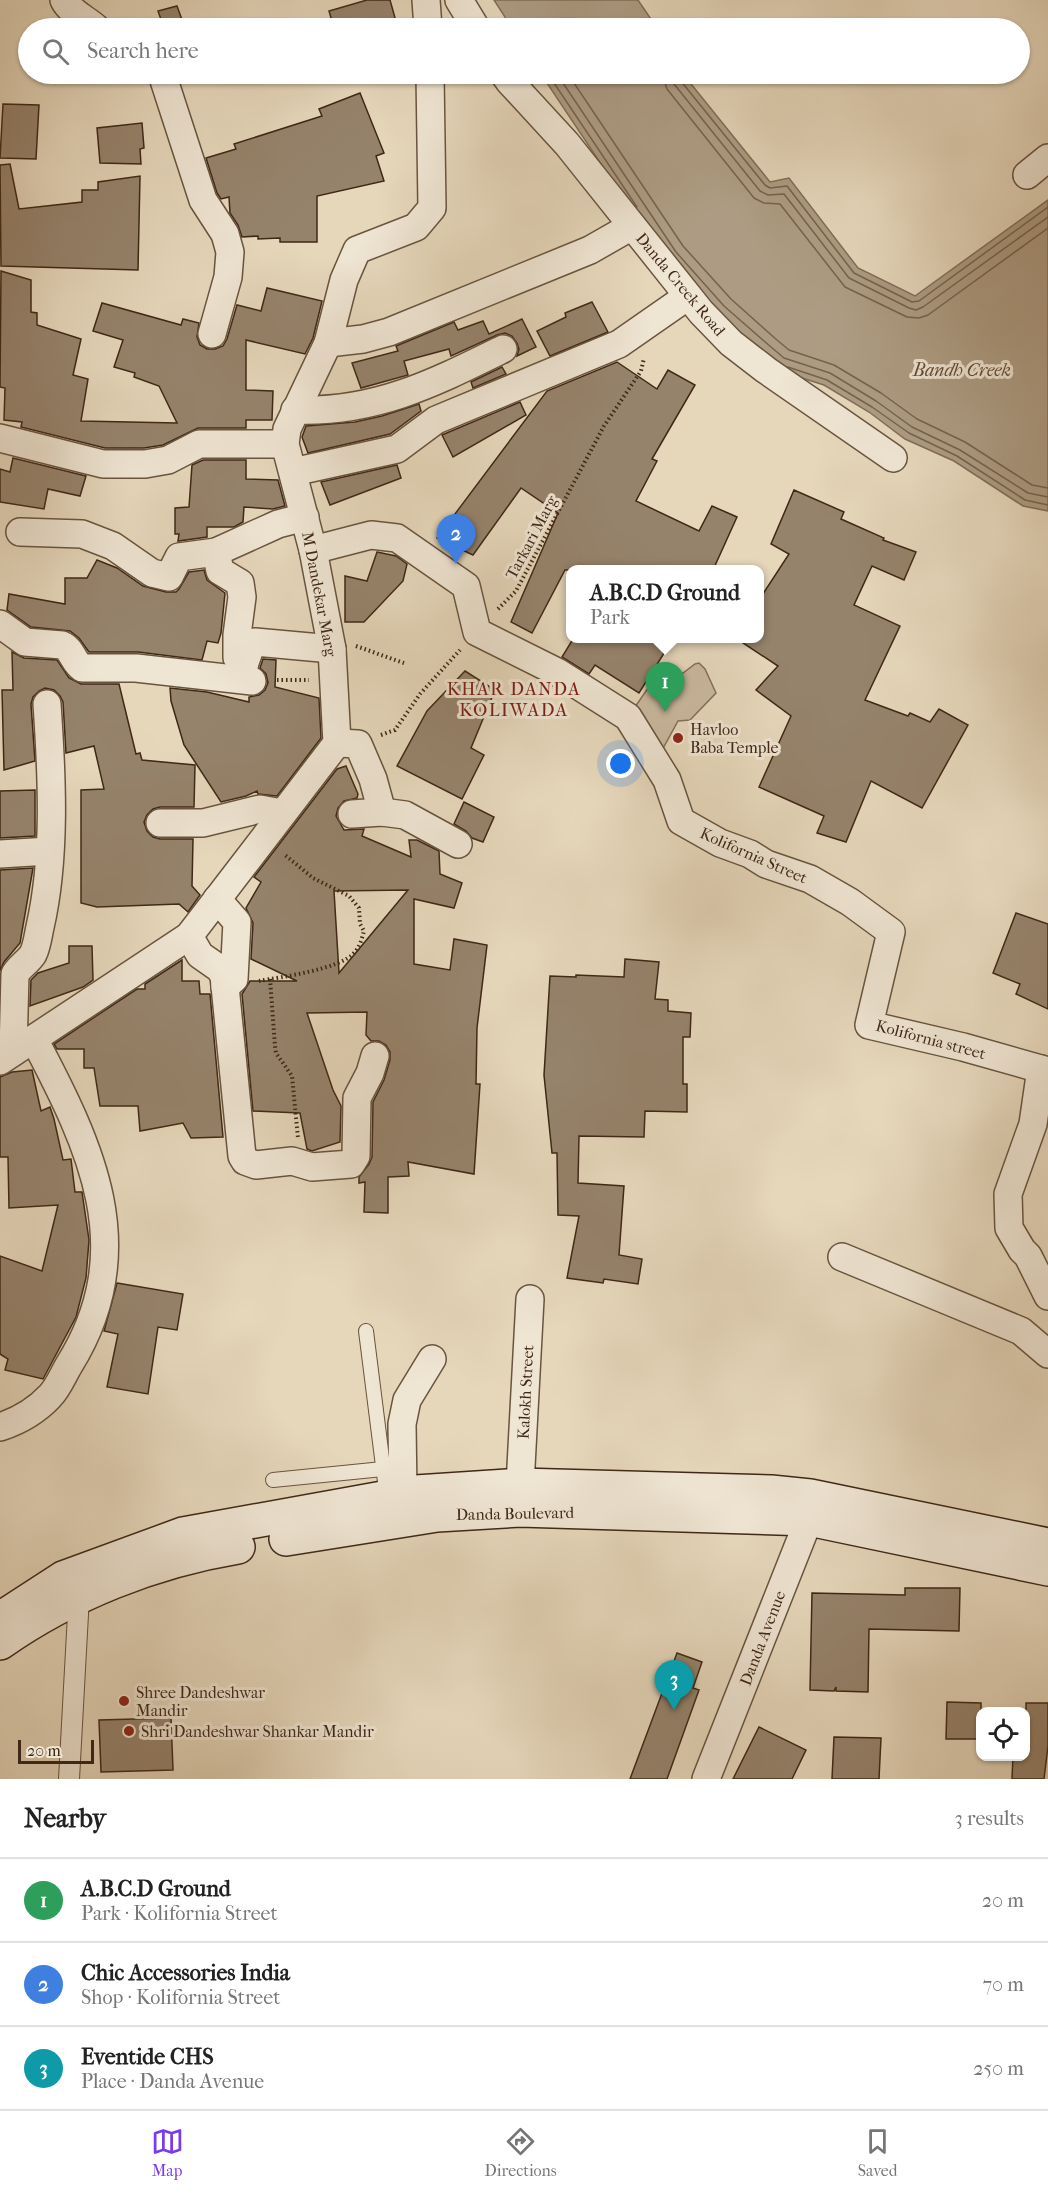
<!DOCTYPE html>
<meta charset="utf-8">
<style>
:root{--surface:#fff;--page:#f2f2f2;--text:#222;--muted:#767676;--line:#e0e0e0;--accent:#7c3aed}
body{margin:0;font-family:"IM FELL French Canon",serif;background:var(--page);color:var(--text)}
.controls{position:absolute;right:18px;bottom:18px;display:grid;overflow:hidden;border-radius:12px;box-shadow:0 2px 4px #0004}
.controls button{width:54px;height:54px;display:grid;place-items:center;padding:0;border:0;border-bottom:2px solid var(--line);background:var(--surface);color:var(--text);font:30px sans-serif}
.scale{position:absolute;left:18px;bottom:15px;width:76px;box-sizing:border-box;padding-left:6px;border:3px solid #3f2816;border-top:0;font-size:16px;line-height:21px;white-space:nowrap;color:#3f2816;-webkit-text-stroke:4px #efe5d3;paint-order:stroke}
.you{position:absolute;left:621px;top:764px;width:21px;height:21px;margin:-15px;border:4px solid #fff;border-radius:50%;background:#1a73e8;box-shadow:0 0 0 9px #1a73e833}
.badge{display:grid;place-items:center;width:39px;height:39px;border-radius:50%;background:var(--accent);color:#fff;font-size:20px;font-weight:700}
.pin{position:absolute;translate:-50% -50px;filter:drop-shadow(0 2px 3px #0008)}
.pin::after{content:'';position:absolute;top:32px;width:21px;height:18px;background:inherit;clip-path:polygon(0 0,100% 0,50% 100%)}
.popup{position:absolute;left:566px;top:565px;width:198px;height:78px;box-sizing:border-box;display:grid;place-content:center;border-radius:12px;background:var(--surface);filter:drop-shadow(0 2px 4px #0005);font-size:20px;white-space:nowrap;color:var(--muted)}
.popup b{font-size:22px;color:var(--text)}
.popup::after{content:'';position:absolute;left:50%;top:100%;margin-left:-12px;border:12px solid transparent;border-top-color:var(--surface)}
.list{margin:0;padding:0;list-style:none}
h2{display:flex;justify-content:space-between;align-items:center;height:78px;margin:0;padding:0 24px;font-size:26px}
h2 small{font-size:20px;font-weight:400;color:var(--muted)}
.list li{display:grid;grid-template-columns:39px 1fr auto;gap:18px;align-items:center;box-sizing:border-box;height:84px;padding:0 24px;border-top:2px solid var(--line)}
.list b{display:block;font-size:22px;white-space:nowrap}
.list p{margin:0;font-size:20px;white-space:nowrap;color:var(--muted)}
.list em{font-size:20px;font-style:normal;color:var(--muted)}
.icon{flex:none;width:33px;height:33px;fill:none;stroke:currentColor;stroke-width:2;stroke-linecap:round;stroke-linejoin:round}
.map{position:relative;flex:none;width:1048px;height:1779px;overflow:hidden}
.search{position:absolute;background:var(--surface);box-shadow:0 2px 4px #0004;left:18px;right:18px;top:18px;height:66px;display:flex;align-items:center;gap:15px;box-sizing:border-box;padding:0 21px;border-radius:33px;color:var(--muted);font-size:22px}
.sheet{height:330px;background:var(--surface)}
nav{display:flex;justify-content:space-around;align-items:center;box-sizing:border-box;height:84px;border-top:2px solid var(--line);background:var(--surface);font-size:16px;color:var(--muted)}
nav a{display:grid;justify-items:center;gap:3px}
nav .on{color:var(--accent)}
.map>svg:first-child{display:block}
.green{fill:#cab99f;stroke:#84705a;stroke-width:1.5}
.water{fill:#ad9c83;stroke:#816e57;stroke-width:1.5}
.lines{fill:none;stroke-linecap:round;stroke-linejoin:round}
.shore{stroke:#76624c;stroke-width:1.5}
.building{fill:#96836c;stroke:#3f2816;stroke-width:1.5;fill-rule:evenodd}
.service-casing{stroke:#69543f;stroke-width:16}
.pedestrian-casing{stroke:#69543f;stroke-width:22}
.minor-casing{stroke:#69543f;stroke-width:30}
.secondary-casing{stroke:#3f2816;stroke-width:36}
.path{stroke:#3f2816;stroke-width:4;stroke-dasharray:1.5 3;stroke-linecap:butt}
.service{stroke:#efe5d3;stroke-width:14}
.pedestrian{stroke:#efe5d3;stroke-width:20}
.minor{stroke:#efe5d3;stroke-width:27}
.secondary{stroke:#efe5d3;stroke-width:33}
.poi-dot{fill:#8f2418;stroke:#efe5d3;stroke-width:2}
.labels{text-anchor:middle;stroke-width:6;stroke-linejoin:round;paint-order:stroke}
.street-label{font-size:16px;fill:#3f2816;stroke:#efe5d3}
.poi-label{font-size:16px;fill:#3f2816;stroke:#efe5d3;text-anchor:start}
.water-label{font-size:18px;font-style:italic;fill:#604b37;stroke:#efe5d3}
.neighbourhood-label{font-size:18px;letter-spacing:1.5px;fill:#7a1f14;stroke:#efe5d3}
</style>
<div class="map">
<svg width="1048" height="1779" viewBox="0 0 1048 1779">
<rect width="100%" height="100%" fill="#e6d7bb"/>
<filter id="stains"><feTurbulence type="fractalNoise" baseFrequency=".00333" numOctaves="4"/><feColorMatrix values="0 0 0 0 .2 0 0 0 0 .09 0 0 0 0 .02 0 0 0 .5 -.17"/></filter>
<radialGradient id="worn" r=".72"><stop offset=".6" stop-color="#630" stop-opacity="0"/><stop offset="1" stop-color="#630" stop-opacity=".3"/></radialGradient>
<path class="green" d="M699 663 705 669 716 693 690 720 678 721 655 763 628 717 662 668 670 677 683 673 695 664Z"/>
<g class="water">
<path d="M494 0H638L657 28H512Z"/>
<path d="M541 74H683L770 182 789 178 858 268 915 296 1048 200V511L1023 506 954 461 905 439 869 412 824 385 777 370 665 260Z"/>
</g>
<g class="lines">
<g class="shore">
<path d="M548 74 637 207"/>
<path d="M557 74 676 252 724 306 771 347 784 358 830 373 876 401 912 427 960 450 1028 493 1048 497"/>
<path d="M568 74 683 246 731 299 777 340 789 350 834 365 881 393 917 419 965 442 1032 485 1048 488"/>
<path d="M662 74 667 89 754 198 764 203 780 204 845 287 907 317 919 318 928 315 1048 228"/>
<path d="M671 74 674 84 760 191 768 195 784 194 849 278 909 308 916 310 923 307 1048 217"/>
<path d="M679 74 680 80 765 185 770 188 787 186 854 273 912 302 919 301 1048 207"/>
<path d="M788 367 827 380 872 407 909 433 957 456 1025 500 1048 505"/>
</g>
</g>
<g class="building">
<path d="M367 0H390L397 25 384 28H334L329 11Z"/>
<path d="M177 6 185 28H164L158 11Z"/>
<path d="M360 93 384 153 376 156 384 181 317 196V242H280V238L258 239V236L242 237 238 225 230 213 229 197 221 199 217 193 206 158 236 149 234 144 322 116 319 109Z"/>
<path d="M3 104 39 105 36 159 0 158Z"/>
<path d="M142 123 144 148 140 149 141 164 100 163 97 128Z"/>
<path d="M10 164 19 209 82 202V190H98V182L140 176 138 270 1 266 0 165Z"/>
<path d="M1 271 31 280V312L37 313V325L81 339 73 375 88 379 81 421 177 423 159 386 134 377 135 373 114 367 123 340 93 331 102 303 181 325 183 319 199 323 197 337 200 345 207 349H215L223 346 227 339 237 305 261 311 267 288 322 301 313 338 305 354 246 340V390L273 391 272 420H246V428H198L163 445 144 448H105L21 427 22 422 4 420 5 388 0 387Z"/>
<path d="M592 302 608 332 550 356 537 331 566 317 565 313Z"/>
<path d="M522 319 536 347 517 356 519 349 517 343 512 336 505 333 497 335 451 356 449 349 404 361 408 375 361 388 352 363 398 351 396 346 454 322 458 330 483 321 489 334Z"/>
<path d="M617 362 657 389 668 370 695 385 652 459 657 461 636 501 699 531 712 506 737 517 713 570H565L532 633 511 622 558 513 521 488 473 555 437 538 547 391Z"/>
<path d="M502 367 506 374 473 388 471 382Z"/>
<path d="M520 402 526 415 453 457 442 435Z"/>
<path d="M419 404 421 411 390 434 308 453 302 437 306 426 355 422 382 416Z"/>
<path d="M13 458 86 476 80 496 48 489 44 509 0 502V469L10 472Z"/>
<path d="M203 460H246V479L278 480 285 506 273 509 244 507 243 522 234 527H207V537L178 541 179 534H175V508L189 507 192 465Z"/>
<path d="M397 465 401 478 330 505 321 482Z"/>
<path d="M794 490 844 512 841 519 884 538 883 540 916 552 904 580 872 566 854 605 900 626 865 700 908 716 910 713 930 722 939 709 968 725 922 808 871 781 846 842 817 833 824 816 759 787 791 716 756 690 778 666 737 639H759V600L789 554 771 544Z"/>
<path d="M377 552 396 556 407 564 403 581 364 622H345V576L367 581Z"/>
<path d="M97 560 117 568 143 586 166 592H176L179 589 189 572 204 570 207 580 225 593 221 633 218 643 207 641 202 660 138 652H89L79 638 70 631 31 627 7 610 9 594 65 604V578H87Z"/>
<path d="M573 639H673L639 693 595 665 589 674 562 657Z"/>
<path d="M12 652 24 658 57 660 69 678 81 684H119L136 754 140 753 142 760 195 765 194 807H160L153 809 147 815 144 822 147 831 153 837 160 839H193L192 886 200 895 188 912 179 904 97 907 81 903V790L104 789 94 746 66 753 63 702 60 696 54 690 45 688 39 691 33 697 31 704 35 761 4 770 2 690H13Z"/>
<path d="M263 659 276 660 275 687 319 698 321 738 277 796 258 794 257 791 246 796 221 802 184 745 171 701 170 688 207 692 249 702V697L259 695 265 690 268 683 266 674 260 668Z"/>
<path d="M465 671 495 690 471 748 484 755 462 799 397 766 427 711Z"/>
<path d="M346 766 358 794 357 798 344 801 338 808 336 816 344 830 364 829 362 836 411 857 409 840H417L439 851 440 874 462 883 454 908 414 899V964L450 970 454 939 487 945 477 1028 476 1084H480L474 1174 408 1162 409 1176 388 1177V1213L364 1212 365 1182 359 1183V1177L369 1164 372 1157 373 1102 384 1080 390 1060V1052L386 1045 379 1041H371L366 1035 367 1012 307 1013 333 1090 341 1106 340 1142 312 1151 307 1149 300 1113 253 1111 242 994 250 981H297L251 959 253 923 246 908 261 882 254 877 337 769ZM408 890 339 973 334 891Z"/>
<path d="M35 790V836L0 838V791Z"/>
<path d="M464 802 494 817 483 842 472 838 466 831 454 824Z"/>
<path d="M33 868 20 943 4 962 0 971V870Z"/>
<path d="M1016 913 1048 924V1009L1016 994 1020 984 993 973Z"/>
<path d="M69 946H92L93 980 83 987 30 1006 31 980 38 973 69 963Z"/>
<path d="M625 959 659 962 655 999 668 1000V1011L691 1013 690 1037H683V1084H687V1112L645 1111 644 1137 579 1136 578 1183 624 1186 619 1255 642 1259 638 1284 604 1279 603 1283 567 1278 579 1216 558 1215 557 1153H552L544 1075 550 976 576 977V975L624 977Z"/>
<path d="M182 960V981H199L200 994H210L223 1137 191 1138 183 1123 140 1131 138 1106H100L94 1068H84V1049H57L54 1044 137 989H145V984Z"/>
<path d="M32 1070 41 1111 50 1107 54 1119 63 1160 71 1159 75 1192H82L89 1240 86 1278 76 1317 43 1379 5 1370 8 1359 0 1354V1256L42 1271 58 1205 9 1208 8 1157H0V1077L12 1072Z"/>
<path d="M117 1283 183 1294 177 1330 158 1327 148 1394 107 1387 118 1334 104 1331Z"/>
<path d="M905 1588H960L959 1631 869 1629 868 1692 836 1691V1687L834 1691 810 1690 812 1593 905 1595Z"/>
<path d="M677 1653 702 1662 693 1688 699 1690 667 1779H630Z"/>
<path d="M947 1702 981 1703V1739H946Z"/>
<path d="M1026 1703H1048V1746L1044 1779H1012L1013 1756H1026Z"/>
<path d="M171 1718 173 1770 101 1772 99 1720Z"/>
<path d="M759 1727 806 1750 792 1779H733Z"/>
<path d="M834 1737 881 1738 879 1779H832Z"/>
</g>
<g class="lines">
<g class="service-casing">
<g id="service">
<path d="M366 1331 387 1498"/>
<path d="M273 1480 383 1469"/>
</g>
</g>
<g class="pedestrian-casing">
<path id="pedestrian" d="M69 1779 79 1596"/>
</g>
<g class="minor-casing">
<g id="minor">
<path d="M64 0C70 12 86 19 96 28"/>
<path d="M426 0 428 28"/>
<path d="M459 0 476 28"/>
<path d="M162 74 203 200 225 234 230 252 228 277 212 334"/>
<path d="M504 74 509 81 567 144 701 312 731 343 766 370 893 458"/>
<path d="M1027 175 1048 158"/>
<path d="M328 343 363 339 389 332 590 250 632 226"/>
<path d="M295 410C375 413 434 383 503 349"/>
<path d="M0 438 103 464H145L168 460 199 444H285"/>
<path d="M293 472 397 449 436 420 619 344 688 296"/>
<path d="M20 532 82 534 113 546 152 573 169 577 179 557 216 552 278 524 305 517"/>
<path d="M313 550 371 535 397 538 466 586 477 632 557 672 628 717 667 780 681 821 720 843 750 854 766 864 810 879 850 902 891 932 869 1025 963 1047 1048 1071"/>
<path d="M216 552 220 571 240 583 242 597 237 635V658L244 667"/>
<path d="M0 624 25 642 62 645C72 649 73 662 82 668H136L252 681"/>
<path d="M241 674 250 648 255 642 332 649"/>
<path d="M337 743 358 744 373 779 382 812"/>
<path d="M352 814 382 812 405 815 458 844"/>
<path d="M160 823H203L260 809 282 813"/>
<path d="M0 854 49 851"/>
<path d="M217 899 237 922 234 979 225 987"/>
<path d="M189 936 200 955 220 969 224 976 242 1156 245 1161 256 1165 292 1161 312 1167 351 1164 356 1156 357 1098 370 1073 375 1056"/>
<path d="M13 1052 15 974C20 966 28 962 33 954 37 946 38 936 40 927 56 857 52 776 47 704"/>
<path d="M0 1061 189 936 337 743 332 649 313 550 285 444 287 429 328 343 344 280 357 250 416 227 432 208 430 74"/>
<path d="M1041 1069 1033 1124 1008 1194 1009 1228 1022 1250 1028 1256 1048 1296"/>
<path d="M842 1257 1021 1331 1048 1354"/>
<path d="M0 1427C18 1421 37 1410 50 1396 58 1388 63 1375 69 1365 141 1250 91 1147 34 1039"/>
<path d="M520 1485 530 1299"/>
<path d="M403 1494 402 1424 407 1400 432 1359"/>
<path d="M706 1779 809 1519 810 1500"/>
</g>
</g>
<g class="secondary-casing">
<g id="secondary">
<path d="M286 1539 437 1515 520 1510 809 1519 1048 1569"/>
<path d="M0 1619 63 1578 183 1534 416 1492 520 1485 771 1492 810 1496 1048 1545"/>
<path d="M0 1643C70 1594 153 1561 238 1547"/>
</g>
</g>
<g class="path">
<path d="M498 609 516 591 604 426 641 371 644 358"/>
<path d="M356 646 404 663"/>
<path d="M277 680H309"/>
<path d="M381 735 395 730 420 694 460 650"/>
<path d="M270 979 275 1046 276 1053 292 1076 298 1138"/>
<path d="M259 981C282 977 340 969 354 953 360 947 362 938 364 931L360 924 359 908 349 896 313 878 285 855"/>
</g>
<use href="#service" class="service"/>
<use href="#pedestrian" class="pedestrian"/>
<use href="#minor" class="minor"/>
<use href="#secondary" class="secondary"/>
</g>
<g class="poi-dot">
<circle cx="678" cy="738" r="6"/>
<circle cx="124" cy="1701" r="6"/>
<circle cx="129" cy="1731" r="6"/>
</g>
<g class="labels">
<g class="street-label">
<text transform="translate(681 284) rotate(50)" y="6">Danda Creek Road</text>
<text transform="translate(531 537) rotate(-62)" y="6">Tarkari Marg</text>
<text transform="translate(320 594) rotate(79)" y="6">M Dandekar Marg</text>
<text transform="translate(754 855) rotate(24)" y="6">Kolifornia Street</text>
<text transform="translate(931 1039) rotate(15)" y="6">Kolifornia street</text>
<text transform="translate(525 1392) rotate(-87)" y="6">Kalokh Street</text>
<text transform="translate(515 1513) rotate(-1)" y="6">Danda Boulevard</text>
<text transform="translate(762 1638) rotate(-69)" y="6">Danda Avenue</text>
</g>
<g class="poi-label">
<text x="690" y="735">Havloo<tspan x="690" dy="18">Baba Temple</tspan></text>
<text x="136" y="1698">Shree Dandeshwar<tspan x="136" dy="18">Mandir</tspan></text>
<text x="141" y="1737">Shri Dandeshwar Shankar Mandir</text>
</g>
<g class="water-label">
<text x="962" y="376">Bandh Creek</text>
</g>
<g class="neighbourhood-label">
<text x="514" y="695">KHAR DANDA<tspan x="514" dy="21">KOLIWADA</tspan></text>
</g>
</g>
<rect width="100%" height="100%" filter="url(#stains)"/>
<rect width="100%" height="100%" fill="url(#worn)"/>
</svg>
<div class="controls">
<button><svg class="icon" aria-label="locate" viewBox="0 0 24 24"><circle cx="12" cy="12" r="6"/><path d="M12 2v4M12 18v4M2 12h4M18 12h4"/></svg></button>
</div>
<div class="scale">20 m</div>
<div class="you"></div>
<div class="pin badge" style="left:665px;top:712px;background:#2e9e5b">1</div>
<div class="popup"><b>A.B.C.D Ground</b>Park</div>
<div class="pin badge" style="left:456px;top:564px;background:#3f7fe0">2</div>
<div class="pin badge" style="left:674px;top:1710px;background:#0f9aa8">3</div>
<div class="search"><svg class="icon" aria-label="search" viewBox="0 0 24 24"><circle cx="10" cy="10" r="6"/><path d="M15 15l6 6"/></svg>Search here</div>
</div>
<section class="sheet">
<h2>Nearby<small>3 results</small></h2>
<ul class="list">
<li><span class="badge" style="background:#2e9e5b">1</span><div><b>A.B.C.D Ground</b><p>Park · Kolifornia Street</p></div><em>20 m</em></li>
<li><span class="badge" style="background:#3f7fe0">2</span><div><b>Chic Accessories India</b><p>Shop · Kolifornia Street</p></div><em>70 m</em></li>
<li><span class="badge" style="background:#0f9aa8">3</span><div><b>Eventide CHS</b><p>Place · Danda Avenue</p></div><em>250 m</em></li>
</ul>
</section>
<nav>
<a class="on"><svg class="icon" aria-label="map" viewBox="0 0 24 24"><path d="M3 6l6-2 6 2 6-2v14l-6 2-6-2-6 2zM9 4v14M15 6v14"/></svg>Map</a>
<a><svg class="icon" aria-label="directions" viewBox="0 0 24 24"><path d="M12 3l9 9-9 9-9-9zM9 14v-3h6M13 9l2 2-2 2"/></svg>Directions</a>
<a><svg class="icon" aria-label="saved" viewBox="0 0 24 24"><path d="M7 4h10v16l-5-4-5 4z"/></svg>Saved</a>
</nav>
